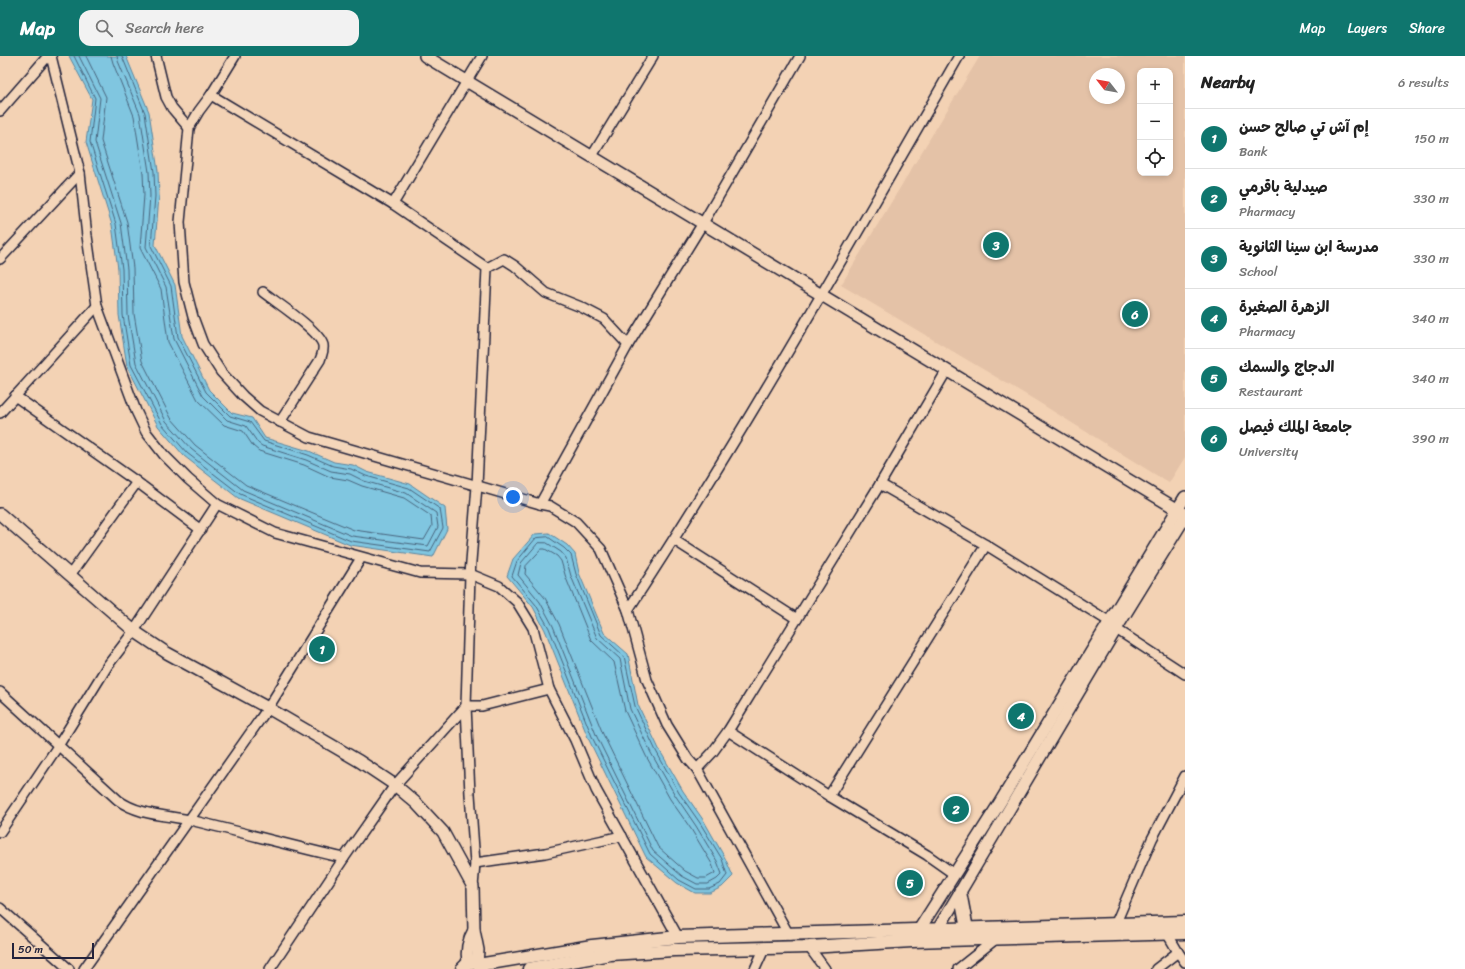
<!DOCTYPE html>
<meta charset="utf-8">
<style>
:root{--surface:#fff;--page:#f2f2f2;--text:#222;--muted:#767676;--line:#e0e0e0;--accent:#0f766e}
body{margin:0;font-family:Sriracha,"Playpen Sans Arabic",sans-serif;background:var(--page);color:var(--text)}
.controls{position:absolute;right:12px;top:12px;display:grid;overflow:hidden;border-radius:8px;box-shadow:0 2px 6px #0003}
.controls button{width:36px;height:36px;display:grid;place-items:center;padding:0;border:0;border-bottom:1px solid var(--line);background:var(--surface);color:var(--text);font:20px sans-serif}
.compass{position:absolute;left:1089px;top:12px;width:36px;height:36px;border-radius:50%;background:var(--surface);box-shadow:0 2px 6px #0003;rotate:301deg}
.scale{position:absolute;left:12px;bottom:10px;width:82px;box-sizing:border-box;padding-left:4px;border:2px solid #22223b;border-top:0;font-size:11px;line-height:14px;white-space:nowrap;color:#22223b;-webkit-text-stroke:3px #f4d6ba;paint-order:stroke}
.you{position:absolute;left:513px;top:441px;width:14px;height:14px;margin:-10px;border:3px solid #fff;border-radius:50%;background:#1a73e8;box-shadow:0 0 0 6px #1a73e833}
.badge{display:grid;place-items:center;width:26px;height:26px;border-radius:50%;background:var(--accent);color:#fff;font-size:13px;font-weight:700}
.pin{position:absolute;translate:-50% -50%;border:2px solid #fff;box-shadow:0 1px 4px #0006}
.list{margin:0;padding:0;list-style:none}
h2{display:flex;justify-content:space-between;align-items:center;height:52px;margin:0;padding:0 16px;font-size:17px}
h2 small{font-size:13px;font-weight:400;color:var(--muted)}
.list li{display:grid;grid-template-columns:26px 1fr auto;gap:12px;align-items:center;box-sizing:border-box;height:60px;padding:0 16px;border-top:1px solid var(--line)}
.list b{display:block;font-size:15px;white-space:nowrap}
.list p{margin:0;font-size:13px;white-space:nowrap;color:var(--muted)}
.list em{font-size:13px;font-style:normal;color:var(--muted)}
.icon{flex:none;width:22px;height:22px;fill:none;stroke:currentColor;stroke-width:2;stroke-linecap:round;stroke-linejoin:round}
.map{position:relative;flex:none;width:1185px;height:913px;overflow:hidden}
header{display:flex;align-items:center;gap:24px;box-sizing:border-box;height:56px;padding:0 20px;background:var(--accent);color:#fff}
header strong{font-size:19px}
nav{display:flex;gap:22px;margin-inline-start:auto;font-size:14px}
.search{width:280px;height:36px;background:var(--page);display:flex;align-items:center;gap:10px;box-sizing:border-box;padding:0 14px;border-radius:12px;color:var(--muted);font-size:15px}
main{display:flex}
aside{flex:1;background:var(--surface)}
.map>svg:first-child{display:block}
.built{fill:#e4c2a7;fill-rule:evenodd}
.water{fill:#80c6e0;stroke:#5a849e}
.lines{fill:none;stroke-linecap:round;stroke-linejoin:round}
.shore{stroke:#48647d;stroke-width:1}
.minor-casing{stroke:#22223b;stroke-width:12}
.tertiary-casing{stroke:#22223b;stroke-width:14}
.secondary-casing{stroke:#22223b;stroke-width:15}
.minor{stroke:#f4d6ba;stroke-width:9}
.tertiary{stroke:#f4d6ba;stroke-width:11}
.secondary{stroke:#f4d6ba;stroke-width:12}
</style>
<header>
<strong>Map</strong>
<div class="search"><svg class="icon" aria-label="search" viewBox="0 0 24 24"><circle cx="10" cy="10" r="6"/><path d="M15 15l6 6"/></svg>Search here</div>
<nav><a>Map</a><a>Layers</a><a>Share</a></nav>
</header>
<main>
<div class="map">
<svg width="1185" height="913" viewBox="0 0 1185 913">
<rect width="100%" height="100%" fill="#f3d2b4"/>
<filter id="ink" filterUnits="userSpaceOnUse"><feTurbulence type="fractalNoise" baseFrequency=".025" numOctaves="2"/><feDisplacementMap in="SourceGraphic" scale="8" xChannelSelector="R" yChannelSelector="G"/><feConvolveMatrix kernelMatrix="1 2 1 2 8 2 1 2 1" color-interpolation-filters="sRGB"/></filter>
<g filter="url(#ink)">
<path class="built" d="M980 0H1185V401L1169 427 1035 344 841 229ZM1140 15H1170V117H1140ZM1095 18H1119V42H1095Z"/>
<g class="water">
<path d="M69 0H126L149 56 158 115 159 140 155 189 175 229 182 280 209 334 232 357 252 362 265 382 309 395 334 406 353 409 367 416 410 428 445 452 447 473 433 501 350 489 238 442 184 400 158 370 127 310 119 259 118 213 112 169 86 86 92 43Z"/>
<path d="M549 477 567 489 575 498 579 517 604 577 628 598 638 649 659 693 683 735 704 765 725 802 733 820 722 831 710 837H695L677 827 646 801 589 684 545 574 533 551 507 520 513 503 535 478Z"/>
</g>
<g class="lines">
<g class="shore">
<path d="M74 0 95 42 90 86 116 168 122 213 123 259 131 309 162 368 187 397 240 438 351 485 430 496 443 472 440 453 409 432 366 420 351 413 333 410 308 399 264 385 250 366 230 360 206 336 178 281 171 230 151 190 155 140 154 116 145 57 122 0"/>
<path d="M79 0 100 42 95 86 121 167 127 213 128 259 136 307 166 365 191 393 243 434 352 480 428 490 438 471 436 457 406 437 364 425 350 418 331 415 306 404 262 390 258 387 246 370 227 364 203 340 174 283 166 231 146 191 150 140 149 116 140 58 118 5 117 0"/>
<path d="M86 0 106 41 101 85 127 166 133 212 134 258 142 305 171 362 195 389 246 429 354 474 424 484 432 470 431 460 404 442 362 430 348 424 330 421 304 409 259 395 253 390 243 375 224 369 198 344 168 286 161 233 140 192 144 139 143 117 134 60 113 7 111 0"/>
<path d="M548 481 564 492 571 499 576 518 601 579 624 600 635 650 656 695 679 737 700 767 722 803 727 819 720 828 709 833H696L679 824 650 798 593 683 549 572 536 549 512 520 517 505 536 482Z"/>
<path d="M547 487 561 496 566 502 571 520 597 582 620 603 630 653 651 697 675 739 696 770 717 805 722 818 717 823 708 828H697L682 820 653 795 597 681 553 570 540 546 518 519 521 507 538 487Z"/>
<path d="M542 493H545L557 500 561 505 566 522 591 584 614 606 625 655 646 700 670 743 691 773 712 808 715 817 706 822H698L685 815 658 791 603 678 559 568 545 542 525 518 526 510Z"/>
</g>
<g class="minor-casing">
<g id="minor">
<path d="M51 0 80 117 87 180 97 250 136 355 146 376 164 399 188 423 217 448 275 477 420 517 470 518 499 530 517 546 533 572 549 633 575 684 596 734 678 881"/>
<path d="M156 0 166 41 172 52 189 72"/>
<path d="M235 0 211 39 199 55 189 72 180 166 184 226 193 261 203 288 221 316 243 340 260 355 309 381 540 448 550 450 576 466 601 493 628 554 647 624 667 669 688 703 697 713 789 879"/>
<path d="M211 39 393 148 487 212 477 430 470 518 466 650 470 738 475 807 473 831"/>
<path d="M0 55 48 0"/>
<path d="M592 100 653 0"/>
<path d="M393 148 482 0"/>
<path d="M0 203 80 117"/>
<path d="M487 212 504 203 515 210 546 237 581 251 604 263 628 289"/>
<path d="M263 236C277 247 319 274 323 289 324 294 322 299 320 304L280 366"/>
<path d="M15 340 137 426 201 474"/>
<path d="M0 357 97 250"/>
<path d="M880 428 986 489 1110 566"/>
<path d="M540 448 628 289 703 167 800 0"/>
<path d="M674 484 797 563"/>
<path d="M70 519 137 426"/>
<path d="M628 554C746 374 852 186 959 0"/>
<path d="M1116 573 1185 618"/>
<path d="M0 636 118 744C138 759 165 759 190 764 241 776 292 790 344 802"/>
<path d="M728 675 829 740 927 799 954 818"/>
<path d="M697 713 712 697 728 675 880 428 947 314"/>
<path d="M829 740 986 489"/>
<path d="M0 776 58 690 108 609 134 575 217 448"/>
<path d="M475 807 545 797 622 780"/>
<path d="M0 852 69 913"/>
<path d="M1115 869 1152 783 1185 720"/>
<path d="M1167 877 1178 896 1185 906"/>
<path d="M809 891 825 913"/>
<path d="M84 913 268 652 361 502"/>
<path d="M270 913 344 802 395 729 466 650H482L549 633"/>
<path d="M755 913 765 891"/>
<path d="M958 913 997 882"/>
<path d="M1156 913 1178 896"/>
</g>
</g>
<g class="tertiary-casing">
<g id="tertiary">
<path d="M425 0 1185 458"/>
<path d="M0 458 134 575 167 597 268 652 359 705 395 729 416 747 443 776 473 831 474 874 478 894 477 908"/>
<path d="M915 880 999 748 1185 441"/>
<path d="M934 880 1116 573 1185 461"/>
<path d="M468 907C466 895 468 884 474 874"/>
</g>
</g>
<g class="secondary-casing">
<g id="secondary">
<path d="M960 836 967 873"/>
<path d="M478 909 592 890 678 881 1185 866"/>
<path d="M462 913 468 907C474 906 478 907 481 913"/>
<path d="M529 913 610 898 674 894 809 891 912 885 1185 877"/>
</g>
</g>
<use href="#minor" class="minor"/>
<use href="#tertiary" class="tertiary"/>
<use href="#secondary" class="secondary"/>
</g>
</g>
</svg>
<div class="controls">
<button>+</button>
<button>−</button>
<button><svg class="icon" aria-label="locate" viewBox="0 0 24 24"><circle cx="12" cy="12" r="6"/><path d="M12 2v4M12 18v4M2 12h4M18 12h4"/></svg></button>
</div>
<svg class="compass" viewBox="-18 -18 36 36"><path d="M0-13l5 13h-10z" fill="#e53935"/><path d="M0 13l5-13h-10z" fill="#767676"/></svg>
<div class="scale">50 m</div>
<div class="you"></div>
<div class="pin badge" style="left:322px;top:593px">1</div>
<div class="pin badge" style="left:956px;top:753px">2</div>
<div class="pin badge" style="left:996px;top:189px">3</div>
<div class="pin badge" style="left:1021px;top:660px">4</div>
<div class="pin badge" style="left:910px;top:827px">5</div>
<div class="pin badge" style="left:1135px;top:258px">6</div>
</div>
<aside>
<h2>Nearby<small>6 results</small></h2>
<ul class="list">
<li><span class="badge">1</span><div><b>إم آش تي صالح حسن</b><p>Bank</p></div><em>150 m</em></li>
<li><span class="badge">2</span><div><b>صيدلية باقرمي</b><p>Pharmacy</p></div><em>330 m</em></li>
<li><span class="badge">3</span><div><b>مدرسة ابن سينا الثانوية</b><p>School</p></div><em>330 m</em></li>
<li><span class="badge">4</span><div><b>الزهرة الصغيرة</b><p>Pharmacy</p></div><em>340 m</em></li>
<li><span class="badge">5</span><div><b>الدجاج والسمك</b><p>Restaurant</p></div><em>340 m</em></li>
<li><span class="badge">6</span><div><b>جامعة الملك فيصل</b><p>University</p></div><em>390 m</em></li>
</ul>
</aside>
</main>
